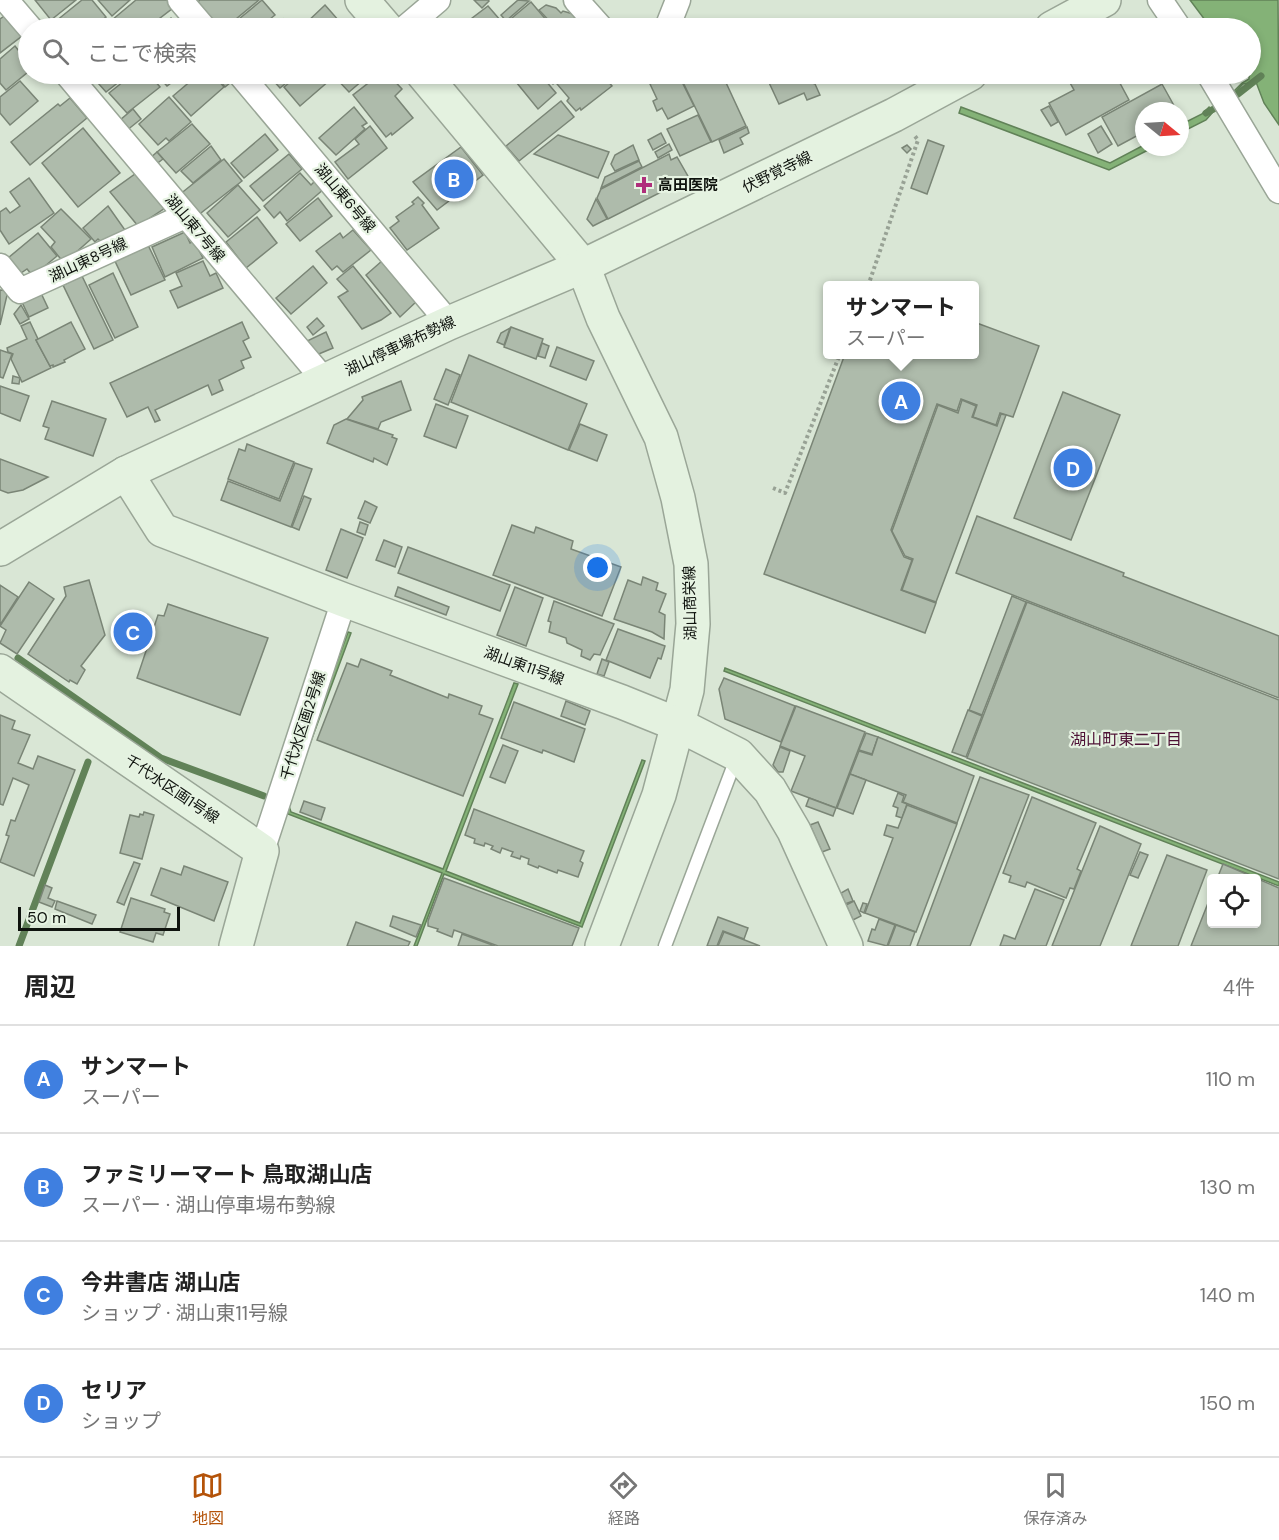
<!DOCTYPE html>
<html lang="ja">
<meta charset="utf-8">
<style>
:root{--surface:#fff;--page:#f6f6f6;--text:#222;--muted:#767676;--line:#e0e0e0;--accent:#b45309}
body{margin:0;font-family:"DM Sans","Noto Sans JP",sans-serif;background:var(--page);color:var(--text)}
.controls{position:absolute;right:18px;bottom:18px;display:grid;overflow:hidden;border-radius:6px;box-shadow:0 3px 9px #0003}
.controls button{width:54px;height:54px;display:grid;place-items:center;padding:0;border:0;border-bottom:2px solid var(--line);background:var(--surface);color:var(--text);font:30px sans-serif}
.compass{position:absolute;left:1135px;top:102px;width:54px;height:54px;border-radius:50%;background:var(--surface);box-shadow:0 3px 9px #0003;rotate:108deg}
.scale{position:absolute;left:18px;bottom:15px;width:162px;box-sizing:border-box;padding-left:6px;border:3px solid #0f130e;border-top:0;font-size:16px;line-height:21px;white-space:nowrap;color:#0f130e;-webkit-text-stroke:4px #e6f3e2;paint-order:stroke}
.you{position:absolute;left:598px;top:568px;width:21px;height:21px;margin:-15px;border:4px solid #fff;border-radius:50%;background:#1a73e8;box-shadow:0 0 0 9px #1a73e833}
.badge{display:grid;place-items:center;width:39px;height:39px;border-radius:50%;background:var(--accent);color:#fff;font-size:20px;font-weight:700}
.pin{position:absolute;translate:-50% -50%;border:3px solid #fff;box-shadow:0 2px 6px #0006}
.popup{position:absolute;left:823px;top:281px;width:156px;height:78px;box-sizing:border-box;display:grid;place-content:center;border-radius:6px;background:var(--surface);filter:drop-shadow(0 2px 4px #0005);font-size:20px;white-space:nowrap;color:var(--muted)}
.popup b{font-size:22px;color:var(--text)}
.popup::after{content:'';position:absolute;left:50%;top:100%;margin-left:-12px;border:12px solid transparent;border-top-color:var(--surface)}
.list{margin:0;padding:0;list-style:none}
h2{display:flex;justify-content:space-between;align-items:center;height:78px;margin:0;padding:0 24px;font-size:26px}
h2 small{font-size:20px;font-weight:400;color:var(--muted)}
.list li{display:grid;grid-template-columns:39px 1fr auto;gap:18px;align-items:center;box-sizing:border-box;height:108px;padding:0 24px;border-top:2px solid var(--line)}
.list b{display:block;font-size:22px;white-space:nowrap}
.list p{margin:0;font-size:20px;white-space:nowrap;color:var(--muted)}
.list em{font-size:20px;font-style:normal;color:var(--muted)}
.icon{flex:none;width:33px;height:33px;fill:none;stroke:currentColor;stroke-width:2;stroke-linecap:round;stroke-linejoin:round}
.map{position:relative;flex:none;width:1279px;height:946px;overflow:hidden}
.search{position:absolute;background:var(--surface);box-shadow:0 3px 9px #0003;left:18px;right:18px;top:18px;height:66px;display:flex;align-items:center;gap:15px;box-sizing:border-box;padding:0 21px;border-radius:33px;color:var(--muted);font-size:22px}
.sheet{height:510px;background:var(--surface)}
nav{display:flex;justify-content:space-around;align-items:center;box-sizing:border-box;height:84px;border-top:2px solid var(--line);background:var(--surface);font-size:16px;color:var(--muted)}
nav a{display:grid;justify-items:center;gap:3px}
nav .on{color:var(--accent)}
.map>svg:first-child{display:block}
.water{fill:#84b277;stroke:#618258;stroke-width:1.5}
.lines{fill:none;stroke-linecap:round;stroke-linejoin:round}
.stream{stroke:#618258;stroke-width:7}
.building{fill:#aebbab;stroke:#7a8576;stroke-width:1.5}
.lane-casing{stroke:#9aa697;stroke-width:15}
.street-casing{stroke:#9aa697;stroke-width:27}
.secondary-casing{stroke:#9aa697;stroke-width:36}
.path{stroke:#98a295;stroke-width:4;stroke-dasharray:3 3;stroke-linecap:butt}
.lane{stroke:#fff;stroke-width:12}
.street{stroke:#fff;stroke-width:24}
.secondary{stroke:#e4f2e0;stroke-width:33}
.poi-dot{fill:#af2e7b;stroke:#e6f3e2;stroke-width:2}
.labels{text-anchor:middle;stroke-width:4.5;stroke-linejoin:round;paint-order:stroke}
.street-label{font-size:15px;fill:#0f130e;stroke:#e6f3e2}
.poi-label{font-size:15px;font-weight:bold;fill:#0f130e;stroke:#e6f3e2;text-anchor:start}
.neighbourhood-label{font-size:16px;fill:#4e1135;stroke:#e6f3e2}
</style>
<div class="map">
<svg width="1279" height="946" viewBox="0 0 1279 946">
<rect width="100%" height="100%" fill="#d9e6d5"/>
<g class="water">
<path d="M1190 0H1278L1279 125 1264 103 1256 82 1243 84 1232 96 1230 95 1242 83 1249 79 1250 28H1211Z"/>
<path d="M961 107 1110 163 1144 145V147H1154L1109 170 959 113Z"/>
<path d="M1209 107 1213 112 1206 120 1180 133V125L1202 114Z"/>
<path d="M348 632 351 633 288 803 291 812 443 869 514 683 518 684 446 871 580 923 642 760 645 761 582 927 444 874 417 946H414L442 873 288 814 286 800Z"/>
<path d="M725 668 1279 882V886L724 671Z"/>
</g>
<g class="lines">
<g class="stream">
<path d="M1206 113 1229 101 1261 76"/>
<path d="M18 658 161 758 264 796"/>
<path d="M19 946 88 762"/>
</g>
</g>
<g class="building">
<path d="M35 0H76L51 20Z"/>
<path d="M82 0H92L106 17 91 28H62L56 21Z"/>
<path d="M98 0H130L112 16Z"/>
<path d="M136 0H167L173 8 147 28H120L112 20Z"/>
<path d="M200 0H259L225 28H216L195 4Z"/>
<path d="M262 0 275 15 259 28H228Z"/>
<path d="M474 0H488L489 1 482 8Z"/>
<path d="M518 0 529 1 506 21 501 15Z"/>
<path d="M531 2 553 28H512L507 22Z"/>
<path d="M325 5 340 22 337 24 342 28H307L304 25Z"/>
<path d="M546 5 556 8 561 13 563 11 573 14 576 20 567 28H556L539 10Z"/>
<path d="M488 6 507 28H459Z"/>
<path d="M6 15 22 36 0 53V19Z"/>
<path d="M171 18 180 28H158Z"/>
<path d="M275 19 280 24 284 19 292 28H263Z"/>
<path d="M103 22 108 28H94Z"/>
<path d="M15 46 26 60 23 64 28 72 6 90 0 83V59Z"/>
<path d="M90 74H129L106 92Z"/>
<path d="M133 74H149L160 87 127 113 109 93Z"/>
<path d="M156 74H183L167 86Z"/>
<path d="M199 74H213L224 87 191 116 173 96Z"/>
<path d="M255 74H297L280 88 272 79 264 85Z"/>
<path d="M300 74H324L330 80 300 106 284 87Z"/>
<path d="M332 74H370L349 92Z"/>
<path d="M380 74H388L402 89 395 96 413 118 392 135 391 133 386 137 353 95Z"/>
<path d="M390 74H403L404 75 397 81Z"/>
<path d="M515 74H540L556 93 538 109 512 77Z"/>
<path d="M544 74H566L553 84Z"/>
<path d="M571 74H602L612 86 581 110 580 108 576 111 567 101 569 98 557 84Z"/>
<path d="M643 74H659L660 77 648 83Z"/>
<path d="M666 74H678L694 106 668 119 662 108 657 111 653 101 657 99 650 84Z"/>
<path d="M679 74H722L746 126 712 142Z"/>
<path d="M765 74H790L815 84 820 95 807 100 804 93 779 104Z"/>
<path d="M1065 74H1115L1129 100 1066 135 1049 103 1074 90Z"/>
<path d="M226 78 230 83 225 87 221 82Z"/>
<path d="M20 81 38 101 10 125 0 113V97Z"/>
<path d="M1162 84 1177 111H1144V132L1118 146 1102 117Z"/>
<path d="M169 97 191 122 169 141 166 138 158 145 139 124Z"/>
<path d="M70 98 87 118 30 165 11 142 58 104 60 106Z"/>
<path d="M561 101 574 117 519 161 506 146Z"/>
<path d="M1049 106 1058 122 1051 126 1041 110Z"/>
<path d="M354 107 367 123 362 126 365 129 336 155 319 138Z"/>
<path d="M133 109 141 119 126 131 119 121Z"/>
<path d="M698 115 711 142 680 156 667 129Z"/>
<path d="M192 124 210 144 176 173 157 152Z"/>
<path d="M370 126 387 148 348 179 335 162 359 144 355 139Z"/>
<path d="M1101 126 1112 144 1098 153 1088 134Z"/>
<path d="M747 127 749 133 740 138 743 144 724 153 719 140Z"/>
<path d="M83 128 120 173 78 207 42 163Z"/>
<path d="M661 133 666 143 653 150 648 140Z"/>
<path d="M265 134 278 150 244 178 231 163Z"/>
<path d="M558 135 609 152 598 178 534 154Z"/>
<path d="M928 140 944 146 927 194 911 188Z"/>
<path d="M669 144 672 150 658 158 655 152Z"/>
<path d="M633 145 639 160 615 171 611 164 615 155Z"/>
<path d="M907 145 911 149 907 153 902 148Z"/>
<path d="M211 146 221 160 193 183 181 171Z"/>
<path d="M461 147 483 175 437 210 413 182Z"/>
<path d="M157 152 163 159 155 165 149 159Z"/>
<path d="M289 154 302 169 263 201 250 186Z"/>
<path d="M669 154 671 160 677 157 689 178 608 219 597 198 601 189Z"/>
<path d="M224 159 242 181 197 216 179 195Z"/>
<path d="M639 161 642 167 601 188 605 177Z"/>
<path d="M300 173 311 185 317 179 325 188 287 221 280 212 274 218 264 206Z"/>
<path d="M135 174 165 208 138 226 110 192Z"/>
<path d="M29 178 54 213 9 244 0 230V212L6 208 10 213 20 206 10 192Z"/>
<path d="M238 185 260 210 228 237 207 213Z"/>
<path d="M418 197 424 203 422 205 439 228 407 250 390 228 399 221 396 217 414 204 412 202Z"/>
<path d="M318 198 332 216 300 241 286 224Z"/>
<path d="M596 199 607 219 593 226 587 219Z"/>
<path d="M108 206 125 230 113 240 103 244 98 239 95 242 83 228Z"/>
<path d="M61 209 91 239 64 263 51 247 55 242 41 227Z"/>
<path d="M257 217 277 243 246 268 226 242Z"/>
<path d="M353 230 371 250 343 272 337 266 332 270 316 251 340 233 343 238Z"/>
<path d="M185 232 190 243 194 241 203 258 165 277 152 247Z"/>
<path d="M38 233 57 256 33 276 27 269 21 273 8 258Z"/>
<path d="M147 243 165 280 131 295 114 259Z"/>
<path d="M383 260 417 301 400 317 366 275Z"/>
<path d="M203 261 210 276 216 273 223 288 178 308 170 291 182 286 176 273Z"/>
<path d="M313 266 327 283 291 314 276 298Z"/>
<path d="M353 266 391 313 381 320 362 329 338 297 348 291 337 279Z"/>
<path d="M113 273 138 327 115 338 89 285Z"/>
<path d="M82 276 113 340 94 349 63 285Z"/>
<path d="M0 290 8 291 0 325Z"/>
<path d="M40 291 48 308 29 317 21 300Z"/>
<path d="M21 305 29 319 20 324 14 314Z"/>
<path d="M317 318 324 326 313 335 307 327Z"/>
<path d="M30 322 38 339 36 340 51 368 22 382 11 359 13 354 8 352 7 348 27 339 21 326Z"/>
<path d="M71 322 85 349 64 360 65 362 53 367V365L50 366 36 340Z"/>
<path d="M242 322 249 338 243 341 251 357 241 361 244 368 219 380 223 390 212 395 208 385 155 410 160 420 155 422 148 407 127 417 110 383Z"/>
<path d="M974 322 1039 346 1013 417 1000 413 996 425 973 417 977 405 961 399 957 411 937 404 891 530 904 557 912 560 901 590 936 603 925 633 764 574 845 354H974Z"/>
<path d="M511 327 543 339 536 359 504 347Z"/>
<path d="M510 328 504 345 497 342 501 333Z"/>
<path d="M326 332 333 348 314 356 307 341Z"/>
<path d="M542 343 549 346 545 358 538 356Z"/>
<path d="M557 347 594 361 586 380 550 366Z"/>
<path d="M0 350 12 354 3 378 0 377Z"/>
<path d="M469 355 587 404 568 450 451 402Z"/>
<path d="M446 369 460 375 448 405 434 399Z"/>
<path d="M13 376 20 378 19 384 12 383Z"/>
<path d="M401 381 411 410 381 422 378 429 347 419 363 400 362 397Z"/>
<path d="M0 386 29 396 20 421 0 413Z"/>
<path d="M1063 392 1120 415 1071 540 1014 518Z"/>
<path d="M962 400 976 406 972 417 997 426 1001 414 1006 415 936 602 902 590 913 559 905 556 892 531 938 405 958 413Z"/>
<path d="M52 401 106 419 93 456 45 439 49 428 43 426Z"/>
<path d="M436 404 468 416 456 448 424 436Z"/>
<path d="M346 419 393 435 392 437 397 439 387 465 374 458 373 462 327 443 334 425Z"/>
<path d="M580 424 607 435 597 461 569 450Z"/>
<path d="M247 444 294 462 279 499 228 479 239 449 245 451Z"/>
<path d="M0 459 48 477 23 490 8 493 0 490Z"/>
<path d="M295 463 312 469 291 527 221 500 228 481 280 501Z"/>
<path d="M304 496 311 499 299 530 292 527Z"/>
<path d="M365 501 377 507 370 523 358 518Z"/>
<path d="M977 516 1124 573 1123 576 1279 636V698L956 573Z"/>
<path d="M360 522 368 525 365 535 357 532Z"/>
<path d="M512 525 534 533 536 527 573 541 571 549 621 567 602 616 493 575Z"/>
<path d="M341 529 363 538 347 578 326 570Z"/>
<path d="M384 540 402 547 395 567 376 560Z"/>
<path d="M408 547 510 585 500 611 398 573Z"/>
<path d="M643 577 658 583 656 590 666 594 659 612 665 615 664 639 652 632 614 619 628 580 641 585Z"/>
<path d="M89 580 105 635 81 666 85 670 77 684 70 680 69 682 28 654 66 596 64 587Z"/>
<path d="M29 582 54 599 17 654 0 643 6 630 0 626Z"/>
<path d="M0 585 18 597 0 625Z"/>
<path d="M398 587 449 607 446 615 395 596Z"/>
<path d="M515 587 543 598 526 646 497 635Z"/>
<path d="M1012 596 1026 602 982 715 969 710Z"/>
<path d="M554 601 614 624 600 655 594 654 590 660 581 656 582 650 567 643 566 638 549 632 551 622 548 621Z"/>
<path d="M1027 602 1279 700V879L967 758Z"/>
<path d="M168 604 268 638 240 715 137 678 158 615 164 616Z"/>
<path d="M618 629 665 646 661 659 658 658 650 678 606 660Z"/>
<path d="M361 659 392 671 390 675 448 698 449 694 482 706 479 714 493 719 463 796 317 740 347 663 358 667Z"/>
<path d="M602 659 609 662 604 676 597 674Z"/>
<path d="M724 678 795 706 781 742 725 719 719 689Z"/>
<path d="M566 701 590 711 585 725 561 716Z"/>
<path d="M514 702 585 729 574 762 543 750 542 753 501 738Z"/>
<path d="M796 706 865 732 836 808 791 791 805 756 780 746Z"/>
<path d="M968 710 982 716 966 757 952 752Z"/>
<path d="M0 715 15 721 12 729 30 735 18 763 33 769 38 756 75 770 34 876 0 862 9 836 6 835 11 820 15 821 29 785 13 778 3 805 0 804Z"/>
<path d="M866 733 878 737 872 754 859 750Z"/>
<path d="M878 737 974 776 957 823 903 802 906 795 850 774 859 751 872 755Z"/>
<path d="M503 745 518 751 505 783 490 777Z"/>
<path d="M780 747 790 751 783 772H778L773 765Z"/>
<path d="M850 774 866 780 853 814 837 808Z"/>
<path d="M980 777 1029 795 970 946H917Z"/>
<path d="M898 793 904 796 902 802 907 804 902 818 896 816 898 808 893 806Z"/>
<path d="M1032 797 1096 823 1077 869 1081 871 1074 889 1070 888 1066 898 1027 882 1025 887 1009 882 1011 876 1003 873Z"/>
<path d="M809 798 836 808 833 816 806 806Z"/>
<path d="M304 801 325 808 321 820 300 812Z"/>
<path d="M907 805 957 824 916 932 865 913 893 838 884 835 887 825 898 828Z"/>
<path d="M474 809 584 851 580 861 583 863 578 877 558 870 557 873 539 866 538 868 528 864 529 859 521 856 520 859 511 856 513 852 502 848 500 853 491 849 493 846 485 843 484 846 474 843 475 839 465 835Z"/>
<path d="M144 812 154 815 142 859 120 853 130 815 139 817 140 814 143 815Z"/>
<path d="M818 822 830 849 822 852 810 825Z"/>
<path d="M1100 826 1141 844 1100 946H1052Z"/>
<path d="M1140 852 1148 855 1138 878 1130 875Z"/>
<path d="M1167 855 1207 870 1178 946H1131Z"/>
<path d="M134 862 140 864 124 905 117 902Z"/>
<path d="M1223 864 1279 888V946H1191L1212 893V924H1256V879H1217Z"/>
<path d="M184 866 228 882 214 921 151 895 161 868 181 875Z"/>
<path d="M444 878 579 928 572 946H498L454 930 452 937 437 931 438 929 428 926V921Z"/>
<path d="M45 885 52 888 48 898 55 901 52 907 39 902Z"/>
<path d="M848 889 853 901 845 904 841 893Z"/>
<path d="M1035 889 1064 900 1046 946H1000L1004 935 1015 939Z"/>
<path d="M131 898 165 909 164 912 170 914 163 935 156 933 153 942 120 932Z"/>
<path d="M57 901 96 915 92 924 55 909Z"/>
<path d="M854 901 861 916 853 920 846 905Z"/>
<path d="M863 903 867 904 864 913 860 911Z"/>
<path d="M393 916 421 925 416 937 390 926Z"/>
<path d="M718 917 748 928 744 939 723 931 717 946H707Z"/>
<path d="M879 919 895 925 887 946 868 941 872 929 875 930Z"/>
<path d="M356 922 410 942 408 946H347Z"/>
<path d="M896 925 915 932 910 946H888Z"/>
<path d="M724 932 760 946H718Z"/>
<path d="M462 934 495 946H458Z"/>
</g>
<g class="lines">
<g class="lane-casing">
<path id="lane" d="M665 946 736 759"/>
</g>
<g class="street-casing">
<g id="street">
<path d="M6 0 30 28"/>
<path d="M180 0 204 28"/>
<path d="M576 0 601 28"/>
<path d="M1160 0 1179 28"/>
<path d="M405 28 438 0"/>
<path d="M667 28 678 0"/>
<path d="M67 74 325 381"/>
<path d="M240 74 449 323"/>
<path d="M1209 74 1279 191"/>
<path d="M0 266 20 291 185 216"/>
<path d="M262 851 344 600"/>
</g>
</g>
<g class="secondary-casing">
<g id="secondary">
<path d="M362 0 386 28"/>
<path d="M1052 28 1104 0"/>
<path d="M423 74 583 266 603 318 661 437 678 498 691 564 693 624 687 690 659 795 602 946"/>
<path d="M126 473 162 530 344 600 622 702 679 725 738 755 770 790 794 831 846 946"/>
<path d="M0 549 126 473 449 323 583 266 894 115 970 74"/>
<path d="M0 671 262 851 236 946"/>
</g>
</g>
<g class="path">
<path d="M868 286 918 140 914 135"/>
<path d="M773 488 785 493 840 354"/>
</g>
<use href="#lane" class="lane"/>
<use href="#street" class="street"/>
<use href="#secondary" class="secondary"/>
</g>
<path class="poi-dot" d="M641 176h6v6h6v6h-6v6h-6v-6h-6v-6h6z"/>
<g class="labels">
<g class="street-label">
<text transform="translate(777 172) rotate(-26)" y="5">伏野覚寺線</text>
<text transform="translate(345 198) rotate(50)" y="5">湖山東6号線</text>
<text transform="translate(195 228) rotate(50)" y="5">湖山東7号線</text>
<text transform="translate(88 260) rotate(-25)" y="5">湖山東8号線</text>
<text transform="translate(400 346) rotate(-25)" y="5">湖山停車場布勢線</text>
<text transform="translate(690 603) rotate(-91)" y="5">湖山商栄線</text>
<text transform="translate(524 666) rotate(20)" y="5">湖山東11号線</text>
<text transform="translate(303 726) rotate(-72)" y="5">千代水区画2号線</text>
<text transform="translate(172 789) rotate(34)" y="5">千代水区画1号線</text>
</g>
<g class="poi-label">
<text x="658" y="190">高田医院</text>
</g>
<g class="neighbourhood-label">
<text x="1126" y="745">湖山町東二丁目</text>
</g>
</g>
</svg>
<div class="controls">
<button><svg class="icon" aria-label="locate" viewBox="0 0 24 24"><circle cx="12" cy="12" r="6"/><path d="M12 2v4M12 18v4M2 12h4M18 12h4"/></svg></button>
</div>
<svg class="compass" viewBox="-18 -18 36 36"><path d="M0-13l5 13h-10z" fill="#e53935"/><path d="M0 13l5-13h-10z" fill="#767676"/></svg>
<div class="scale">50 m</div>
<div class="you"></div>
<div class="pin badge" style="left:901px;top:401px;background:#3f7fe0">A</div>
<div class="popup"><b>サンマート</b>スーパー</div>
<div class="pin badge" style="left:454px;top:179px;background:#3f7fe0">B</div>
<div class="pin badge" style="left:133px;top:632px;background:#3f7fe0">C</div>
<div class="pin badge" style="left:1073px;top:468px;background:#3f7fe0">D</div>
<div class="search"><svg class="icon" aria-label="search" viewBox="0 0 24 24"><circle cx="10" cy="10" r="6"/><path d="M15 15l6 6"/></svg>ここで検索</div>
</div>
<section class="sheet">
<h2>周辺<small>4件</small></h2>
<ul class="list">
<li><span class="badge" style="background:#3f7fe0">A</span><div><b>サンマート</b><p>スーパー</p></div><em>110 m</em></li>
<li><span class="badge" style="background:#3f7fe0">B</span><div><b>ファミリーマート 鳥取湖山店</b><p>スーパー · 湖山停車場布勢線</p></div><em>130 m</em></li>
<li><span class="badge" style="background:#3f7fe0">C</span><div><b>今井書店 湖山店</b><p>ショップ · 湖山東11号線</p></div><em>140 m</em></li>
<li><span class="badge" style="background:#3f7fe0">D</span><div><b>セリア</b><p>ショップ</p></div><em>150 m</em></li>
</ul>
</section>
<nav>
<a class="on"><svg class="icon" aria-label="map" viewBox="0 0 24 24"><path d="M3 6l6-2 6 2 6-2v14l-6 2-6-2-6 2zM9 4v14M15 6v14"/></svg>地図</a>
<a><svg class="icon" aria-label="directions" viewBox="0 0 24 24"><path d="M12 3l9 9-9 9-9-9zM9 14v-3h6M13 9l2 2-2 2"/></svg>経路</a>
<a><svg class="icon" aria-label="saved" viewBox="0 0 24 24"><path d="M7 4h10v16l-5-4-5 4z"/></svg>保存済み</a>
</nav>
